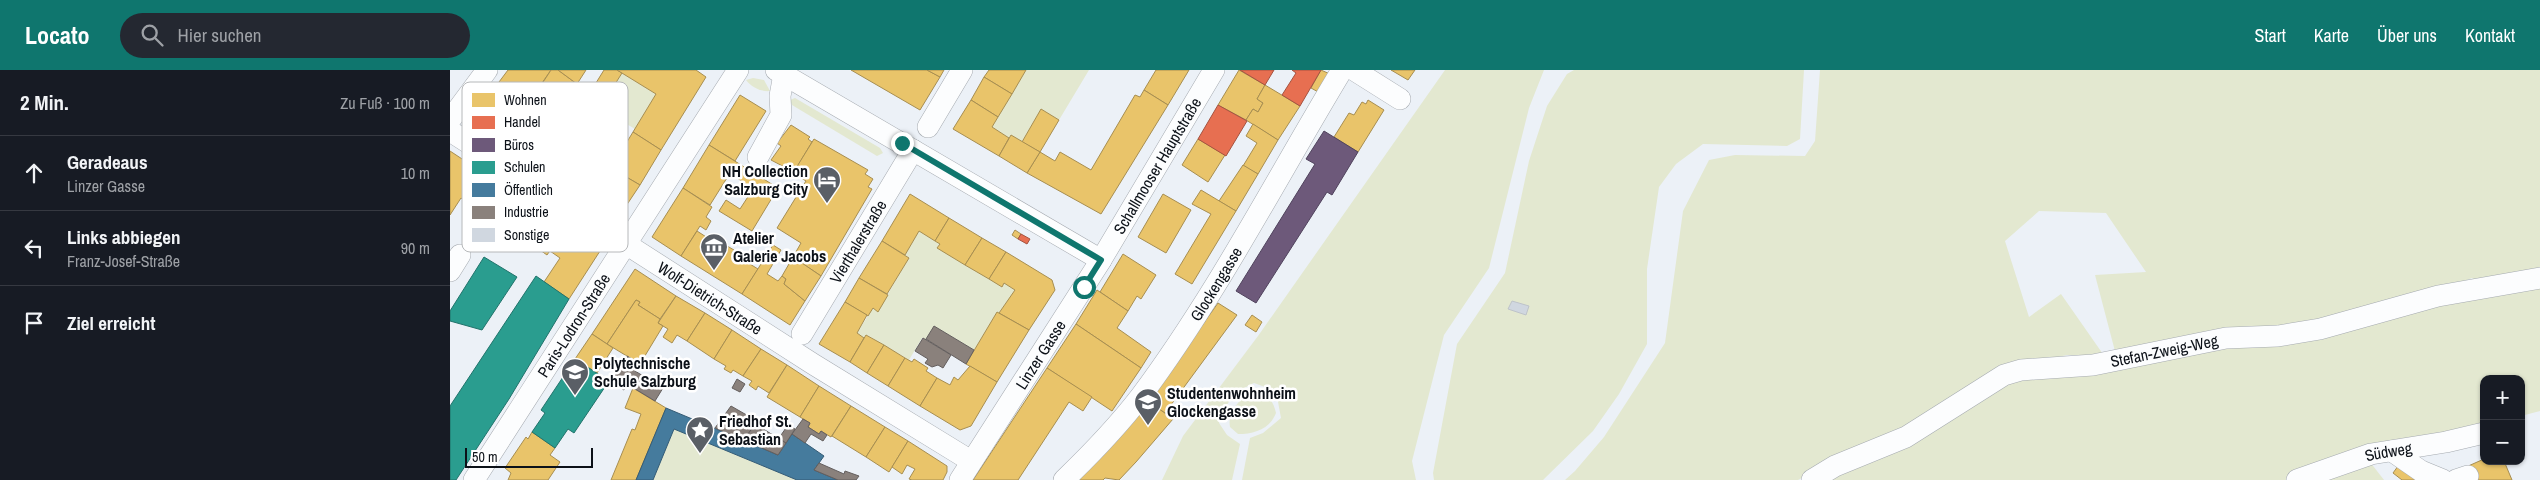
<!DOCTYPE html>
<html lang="de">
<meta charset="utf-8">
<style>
:root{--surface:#171b24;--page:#242831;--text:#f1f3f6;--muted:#9ea1a6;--line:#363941;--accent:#0f766e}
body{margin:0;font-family:"Archivo Narrow",sans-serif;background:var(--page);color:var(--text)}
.controls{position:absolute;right:15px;bottom:15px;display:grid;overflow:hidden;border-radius:10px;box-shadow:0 1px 4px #0004}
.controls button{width:45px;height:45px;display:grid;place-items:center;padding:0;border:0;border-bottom:1px solid var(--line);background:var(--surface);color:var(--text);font:25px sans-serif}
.scale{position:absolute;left:15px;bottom:12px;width:128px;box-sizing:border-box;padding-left:5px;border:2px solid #0c1118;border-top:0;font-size:14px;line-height:18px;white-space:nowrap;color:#0c1118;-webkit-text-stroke:4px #fff;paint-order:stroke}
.stop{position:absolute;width:15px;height:15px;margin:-11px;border:4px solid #0f766e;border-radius:50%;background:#fff}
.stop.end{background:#0f766e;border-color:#fff;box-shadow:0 1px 5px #0008}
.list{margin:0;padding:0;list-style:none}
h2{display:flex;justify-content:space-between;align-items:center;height:65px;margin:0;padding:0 20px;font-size:21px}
h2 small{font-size:16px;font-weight:400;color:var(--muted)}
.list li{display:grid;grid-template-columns:32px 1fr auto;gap:15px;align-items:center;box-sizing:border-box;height:75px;padding:0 20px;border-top:1px solid var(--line)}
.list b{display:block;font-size:19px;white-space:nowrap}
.list p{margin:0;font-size:16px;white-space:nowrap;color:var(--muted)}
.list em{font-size:16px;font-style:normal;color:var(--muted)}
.icon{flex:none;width:28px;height:28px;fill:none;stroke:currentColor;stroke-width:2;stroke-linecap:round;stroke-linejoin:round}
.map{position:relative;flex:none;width:2090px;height:410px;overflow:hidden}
header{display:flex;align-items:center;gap:30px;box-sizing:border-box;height:70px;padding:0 25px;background:var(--accent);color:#fff}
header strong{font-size:24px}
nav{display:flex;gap:28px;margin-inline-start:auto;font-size:18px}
.search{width:350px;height:45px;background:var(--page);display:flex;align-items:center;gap:12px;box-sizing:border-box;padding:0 18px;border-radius:28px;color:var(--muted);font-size:19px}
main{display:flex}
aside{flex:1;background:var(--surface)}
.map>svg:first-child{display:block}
.green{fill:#e3e8d0}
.homes{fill:#e9c46a;stroke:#a78e51}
.shops{fill:#e76f51;stroke:#a55340}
.offices{fill:#6d597a;stroke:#50435d}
.schools{fill:#2a9d8f;stroke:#21736b}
.public{fill:#457b9d;stroke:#345b75}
.industry{fill:#8a817c;stroke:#645f5e}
.building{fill:#d0d7e0;stroke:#bec3c9}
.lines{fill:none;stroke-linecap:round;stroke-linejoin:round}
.minor-casing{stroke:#a5aab0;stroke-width:22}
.minor{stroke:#fcfdfe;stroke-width:21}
.route{stroke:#0f766e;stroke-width:6}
.labels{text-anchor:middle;stroke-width:5;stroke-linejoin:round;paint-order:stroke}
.street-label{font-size:16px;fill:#0c1118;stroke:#fff}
.poi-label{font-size:16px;font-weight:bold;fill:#0c1118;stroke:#fff;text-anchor:start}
.key{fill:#fff;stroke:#b6b8ba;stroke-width:1}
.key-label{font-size:14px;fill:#0c1118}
</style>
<header>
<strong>Locato</strong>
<div class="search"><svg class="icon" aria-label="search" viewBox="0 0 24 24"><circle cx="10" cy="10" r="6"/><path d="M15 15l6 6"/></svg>Hier suchen</div>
<nav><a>Start</a><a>Karte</a><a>Über uns</a><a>Kontakt</a></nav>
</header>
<main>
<aside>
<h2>2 Min.<small>Zu Fuß · 100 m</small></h2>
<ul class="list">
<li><svg class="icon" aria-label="ahead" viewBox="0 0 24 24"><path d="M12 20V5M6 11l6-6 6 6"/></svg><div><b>Geradeaus</b><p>Linzer Gasse</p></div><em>10 m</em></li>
<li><svg class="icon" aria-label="left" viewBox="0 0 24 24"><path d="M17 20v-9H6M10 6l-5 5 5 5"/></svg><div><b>Links abbiegen</b><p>Franz-Josef-Straße</p></div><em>90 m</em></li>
<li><svg class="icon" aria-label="arrive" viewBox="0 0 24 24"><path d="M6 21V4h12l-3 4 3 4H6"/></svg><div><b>Ziel erreicht</b></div></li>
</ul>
</aside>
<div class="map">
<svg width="2090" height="410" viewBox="0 0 2090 410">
<rect width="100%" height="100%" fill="#ecf1f7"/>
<g class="green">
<path d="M576 0H639L609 50 591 39 572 72 561 65 559 68 542 57Z"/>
<path d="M995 0H1094L1079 38 1039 198 994 265 962 391 966 410H792L800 368 813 363 831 348 826 321 804 313C783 323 777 331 769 353L777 365 790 374 782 410H712L733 366 808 266Z"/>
<path d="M1124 0H1354L1350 69 1337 76 1253 74 1226 94 1209 117 1197 199V274L1169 324 1143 361 1093 410H984L983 403 1007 274 1055 203 1079 91 1097 36 1117 4Z"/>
<path d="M1370 0H2090V201L2033 215 2022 208C1909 254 1785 266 1666 285L1645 205 1696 202 1656 143 1589 141 1555 171 1579 247 1611 224 1655 287 1617 285 1561 298 1454 363 1390 389 1348 410H1115L1125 401 1154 367 1215 273 1233 141 1259 90 1285 85 1355 86 1365 71Z"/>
<path d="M172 3 206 24 185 59 150 38Z"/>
<path d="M303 8 314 10 320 21C311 22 301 17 296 10Z"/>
<path d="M345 28 430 78 433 83 427 86 342 35 340 30Z"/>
<path d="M469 161 490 174 488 178 552 216 554 213 565 220 557 234H555L549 243 547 242 524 280 484 256 476 269 472 268 459 290 417 265 414 268 407 263 423 238 428 241 459 188 455 185Z"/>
<path d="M2090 212V341L2071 346V309H2034V355L1861 398 1836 410H1375L1567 307 1876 265 1958 239Z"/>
<path d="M802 322C817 322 823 330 826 343 820 359 804 364 788 364L780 357C777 341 790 329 802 322Z"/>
<path d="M224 359 347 410H203Z"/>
<path d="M1920 392 1934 410H1877Z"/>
</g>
<g class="homes">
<path d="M58 0H101L76 36 46 16Z"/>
<path d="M101 0H108L127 14 109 41 84 26Z"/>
<path d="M108 0H136L127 14Z"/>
<path d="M154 0H167L172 3 150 38 136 29Z"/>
<path d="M167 0H246L256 7 211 80 183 62 206 24Z"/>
<path d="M401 0H477L490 7 470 40Z"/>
<path d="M477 0H494L490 7Z"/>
<path d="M539 0H576L562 24 534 7Z"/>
<path d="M706 0H739L718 35 694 20Z"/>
<path d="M789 0 815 15 807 29 813 33 808 42 803 39 796 50 768 35Z"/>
<path d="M871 0 882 5 870 23 861 18Z"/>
<path d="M941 0H965L958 10Z"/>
<path d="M534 7 562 24 548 47 521 30Z"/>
<path d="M815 15 850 36 828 70 796 50 803 39 808 42 813 33 807 29Z"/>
<path d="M694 20 718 35 651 144 577 103 590 82 605 91 610 82 641 100 685 25 690 27Z"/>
<path d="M290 25 316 41 285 91 259 75Z"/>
<path d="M521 30 548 47 542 57 559 68 549 86 503 59Z"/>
<path d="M918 30 934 40 908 82 884 67 899 43 904 45 912 32 916 34Z"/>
<path d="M591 39 609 50 590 82 572 72Z"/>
<path d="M803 54 828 70 808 104 793 96 807 73 796 66Z"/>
<path d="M341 55 360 67 358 69 362 72 344 102 321 90 331 76 327 73Z"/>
<path d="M183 62 211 80 190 115 161 98Z"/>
<path d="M561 65 590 82 577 103 549 86Z"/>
<path d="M364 69 418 100 415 104 423 109 418 117 422 119 371 206 343 187 351 173 327 158 356 111 343 103Z"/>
<path d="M748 69 775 85 758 112 732 95Z"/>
<path d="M259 75 328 118 302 161 269 141 276 130 290 139 303 119 280 103 260 135 233 118Z"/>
<path d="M0 81 62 122 45 148 28 137 26 140 11 128 0 145Z"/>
<path d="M134 93 155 107 161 98 190 115 172 142 164 144 120 117Z"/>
<path d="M793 95 808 104 786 141 769 131Z"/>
<path d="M233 118 262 137 256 147 261 151 256 160 250 156 231 186 202 167Z"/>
<path d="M751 120 786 141 742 214 725 204 761 144 742 134Z"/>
<path d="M460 124 499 148 485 171 469 161 455 185 432 171Z"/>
<path d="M713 124 741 140 716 183 688 167Z"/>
<path d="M90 140 116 157 97 185 90 180 91 177 73 165Z"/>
<path d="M499 148 532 168 515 195 487 178 490 174 485 171Z"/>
<path d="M116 157 150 181 119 229 94 212 110 188 100 181Z"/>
<path d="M565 160 571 164 568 169 562 165Z"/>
<path d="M247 161 270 176 272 173 284 180 282 183 308 199 292 224 231 186Z"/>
<path d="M532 168 556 182 539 209 515 195Z"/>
<path d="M432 171 459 188 437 224 409 208Z"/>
<path d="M323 175 331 180 317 204 328 211 332 206 336 209 334 214 355 231 340 255 292 224Z"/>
<path d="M556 182 602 210 605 220 579 260 549 243 565 220 554 213 552 217 539 209Z"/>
<path d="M673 184 706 205 691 229 687 226 678 241 650 222Z"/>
<path d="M343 187 371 206 355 231 334 214 336 209 332 206Z"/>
<path d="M185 199 226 226 210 249 188 235 190 232 186 230 157 274 142 264Z"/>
<path d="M409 208 438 225 428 242 423 238 418 246 395 232Z"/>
<path d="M647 220 678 241 667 258 701 282 691 298 626 254Z"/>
<path d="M226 226 255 243 237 271 227 265 222 273 213 267 218 259 208 253Z"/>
<path d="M186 230 190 232 188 235 210 249 208 253 213 256 190 294 157 274Z"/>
<path d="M395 232 417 245 407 263 414 268 400 292 369 274Z"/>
<path d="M768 233 787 245 715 343 698 331Z"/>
<path d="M547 242 579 260 547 312 516 294Z"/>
<path d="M255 243 282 260 264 289 237 271Z"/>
<path d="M802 245 812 252 806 262 795 255Z"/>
<path d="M626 254 691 298 662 341 597 298Z"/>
<path d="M282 260 311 279 293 306 283 300 281 303 274 299 276 296 264 289Z"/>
<path d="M142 264 163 278 147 303 125 289Z"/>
<path d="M416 265 434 275 417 303 400 292Z"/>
<path d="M434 275 455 288 438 316 417 303Z"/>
<path d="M311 279 337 295 319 323 308 316 306 320 299 315 302 311 293 306Z"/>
<path d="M455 288 462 292 464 289 478 298 476 301 487 308 470 336 438 316Z"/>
<path d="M337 295 369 316 350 347 317 327Z"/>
<path d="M520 296 547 312 521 356 510 360 470 336 487 308 500 315 504 307 508 310Z"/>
<path d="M597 298 642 327 633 341 619 332 568 410H523Z"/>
<path d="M369 316 401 336 381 367 371 361 369 364 358 357 360 353 350 347Z"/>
<path d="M183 318 216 338 186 410H161L182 359 185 360 191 344 175 338Z"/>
<path d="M698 331 723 349 686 392 669 410 655 408 653 410H622Z"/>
<path d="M401 336 435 357 416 387 382 366Z"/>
<path d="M435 357 458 371 439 402 416 387Z"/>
<path d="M82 362 105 378 100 385 110 392 98 410H58L61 403 55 398 76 367 78 369Z"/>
<path d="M458 371 497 396V402L493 410H462L459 409 465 399 457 395 452 404 442 397Z"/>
<path d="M2034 389V391H2054L2062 410H2022L2016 397Z"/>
<path d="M1951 392 1969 410H1952L1943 403Z"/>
</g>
<g class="shops">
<path d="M790 0H824L815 15Z"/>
<path d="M842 0H871L850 36 832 25 846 3Z"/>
<path d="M768 35 797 51 776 86 748 69Z"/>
<path d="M571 164 580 169 577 174 568 169Z"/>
</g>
<path class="offices" d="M874 61 908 82 882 125 877 122 806 233 786 221 865 94 856 89Z"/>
<g class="schools">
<path d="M34 187 67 207 32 260 0 251V241Z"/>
<path d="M86 206 119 229 59 329 6 410H0V336Z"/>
<path d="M125 289 159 311 124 363 118 359 105 378 82 362 95 343 91 340Z"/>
</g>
<path class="public" d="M216 338 328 385 342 364 374 386 364 400 388 410H347L224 359 203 410H186Z"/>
<g class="industry">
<path d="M484 256 524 280 516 294 476 269Z"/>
<path d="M473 268 501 285 493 298 488 295 482 297 475 293 478 289 465 281Z"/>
<path d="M177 286 190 294 185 301 213 318 205 331 177 314 174 320 161 312Z"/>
<path d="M287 309 295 314 290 322 282 318Z"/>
<path d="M281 336 307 351 294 370 265 358Z"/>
<path d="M353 349 360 353 358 357 369 364 371 361 377 365 373 371 361 364 355 373 342 364Z"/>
<path d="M305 354 336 373 328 385 294 370Z"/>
<path d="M338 355 345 359 336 373 329 368Z"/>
<path d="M369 393 394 404 395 401 409 406 406 410H388L364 400Z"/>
</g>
<path class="building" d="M1062 231 1079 236 1076 245 1058 239Z"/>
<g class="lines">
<g class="minor-casing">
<g id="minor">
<path d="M326 0 651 190"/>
<path d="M904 0 950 29"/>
<path d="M0 50 37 0"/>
<path d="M478 57 512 0"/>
<path id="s1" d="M0 61 363 294 521 391"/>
<path d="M308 87 331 45 330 26 334 4"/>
<path d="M0 201 10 185"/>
<path id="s2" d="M352 264 463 80"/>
<path d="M1942 381 1971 401 1993 410"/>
<path id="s3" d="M24 410 288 0"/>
<path id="s4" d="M510 410 651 190 764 0"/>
<path id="s5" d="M614 410C641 384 668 356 691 326 767 224 826 109 892 0"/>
<path id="s6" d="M1362 410 1385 396 1456 367 1554 305 1571 300 1643 295 1776 268 1828 266 1870 259 1988 226 2090 208"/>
<path id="s7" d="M1847 410 1921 384 1996 372 2034 363"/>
<path d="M2006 410 2018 406"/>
</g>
</g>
<use href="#minor" class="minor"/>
</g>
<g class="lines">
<path class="route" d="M452 73 651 190 634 217"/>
</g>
<defs>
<g id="hotel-pin" transform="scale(1.4375)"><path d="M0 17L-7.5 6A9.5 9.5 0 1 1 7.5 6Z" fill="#5a5f66" stroke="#fff"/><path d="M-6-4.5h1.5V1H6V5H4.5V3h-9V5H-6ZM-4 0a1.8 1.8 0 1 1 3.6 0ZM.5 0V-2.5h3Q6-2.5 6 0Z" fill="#fff"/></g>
<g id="museum-pin" transform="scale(1.4375)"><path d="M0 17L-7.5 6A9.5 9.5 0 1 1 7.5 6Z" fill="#5a5f66" stroke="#fff"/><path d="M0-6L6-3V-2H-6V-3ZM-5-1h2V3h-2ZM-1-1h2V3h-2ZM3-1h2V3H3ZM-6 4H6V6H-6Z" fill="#fff"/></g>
<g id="school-pin" transform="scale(1.4375)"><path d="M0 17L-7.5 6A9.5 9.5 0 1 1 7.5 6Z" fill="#5a5f66" stroke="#fff"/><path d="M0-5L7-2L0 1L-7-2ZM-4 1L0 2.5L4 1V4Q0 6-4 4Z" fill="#fff"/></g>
<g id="sight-pin" transform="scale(1.4375)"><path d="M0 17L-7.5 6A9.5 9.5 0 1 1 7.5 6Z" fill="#5a5f66" stroke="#fff"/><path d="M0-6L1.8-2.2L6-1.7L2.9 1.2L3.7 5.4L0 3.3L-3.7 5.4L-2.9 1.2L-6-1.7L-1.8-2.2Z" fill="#fff"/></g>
</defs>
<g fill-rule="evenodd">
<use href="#hotel-pin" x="377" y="110"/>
<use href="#museum-pin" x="264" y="177"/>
<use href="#school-pin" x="125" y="302"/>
<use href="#school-pin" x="698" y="332"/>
<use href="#sight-pin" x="250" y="360"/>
</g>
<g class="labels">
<g class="street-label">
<text dy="6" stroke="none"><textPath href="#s4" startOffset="371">Schallmooser Hauptstraße</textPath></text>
<text dy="6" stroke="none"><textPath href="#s2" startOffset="108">Vierthalerstraße</textPath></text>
<text dy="6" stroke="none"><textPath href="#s5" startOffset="249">Glockengasse</textPath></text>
<text dy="6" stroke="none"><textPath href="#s1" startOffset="309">Wolf-Dietrich-Straße</textPath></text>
<text dy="6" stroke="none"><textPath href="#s3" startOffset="184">Paris-Lodron-Straße</textPath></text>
<text dy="6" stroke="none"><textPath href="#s6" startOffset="382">Stefan-Zweig-Weg</textPath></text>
<text dy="6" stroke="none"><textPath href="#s4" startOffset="149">Linzer Gasse</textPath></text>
<text dy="6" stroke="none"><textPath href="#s7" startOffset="96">Südweg</textPath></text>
</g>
<g class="poi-label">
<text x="358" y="107" text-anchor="end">NH Collection<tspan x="358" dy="18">Salzburg City</tspan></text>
<text x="283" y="174">Atelier<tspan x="283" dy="18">Galerie Jacobs</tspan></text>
<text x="144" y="299">Polytechnische<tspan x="144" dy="18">Schule Salzburg</tspan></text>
<text x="717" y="329">Studentenwohnheim<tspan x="717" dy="18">Glockengasse</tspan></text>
<text x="269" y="357">Friedhof St.<tspan x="269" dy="18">Sebastian</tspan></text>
</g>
</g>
<rect x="12" y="12" width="166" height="170" rx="8" class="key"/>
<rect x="22" y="23" width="23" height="14" fill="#e9c46a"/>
<rect x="22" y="46" width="23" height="13" fill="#e76f51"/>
<rect x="22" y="68" width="23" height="14" fill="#6d597a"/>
<rect x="22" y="91" width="23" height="13" fill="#2a9d8f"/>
<rect x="22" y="113" width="23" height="14" fill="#457b9d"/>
<rect x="22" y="136" width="23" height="13" fill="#8a817c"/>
<rect x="22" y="158" width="23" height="14" fill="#d0d7e0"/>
<g class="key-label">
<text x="54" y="35">Wohnen</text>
<text x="54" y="57">Handel</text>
<text x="54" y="80">Büros</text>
<text x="54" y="102">Schulen</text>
<text x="54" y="125">Öffentlich</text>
<text x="54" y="147">Industrie</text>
<text x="54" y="170">Sonstige</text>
</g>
</svg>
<div class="controls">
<button>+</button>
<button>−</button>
</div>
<div class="scale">50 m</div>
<div class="stop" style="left:634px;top:217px"></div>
<div class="stop end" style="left:452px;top:73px"></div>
</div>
</main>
